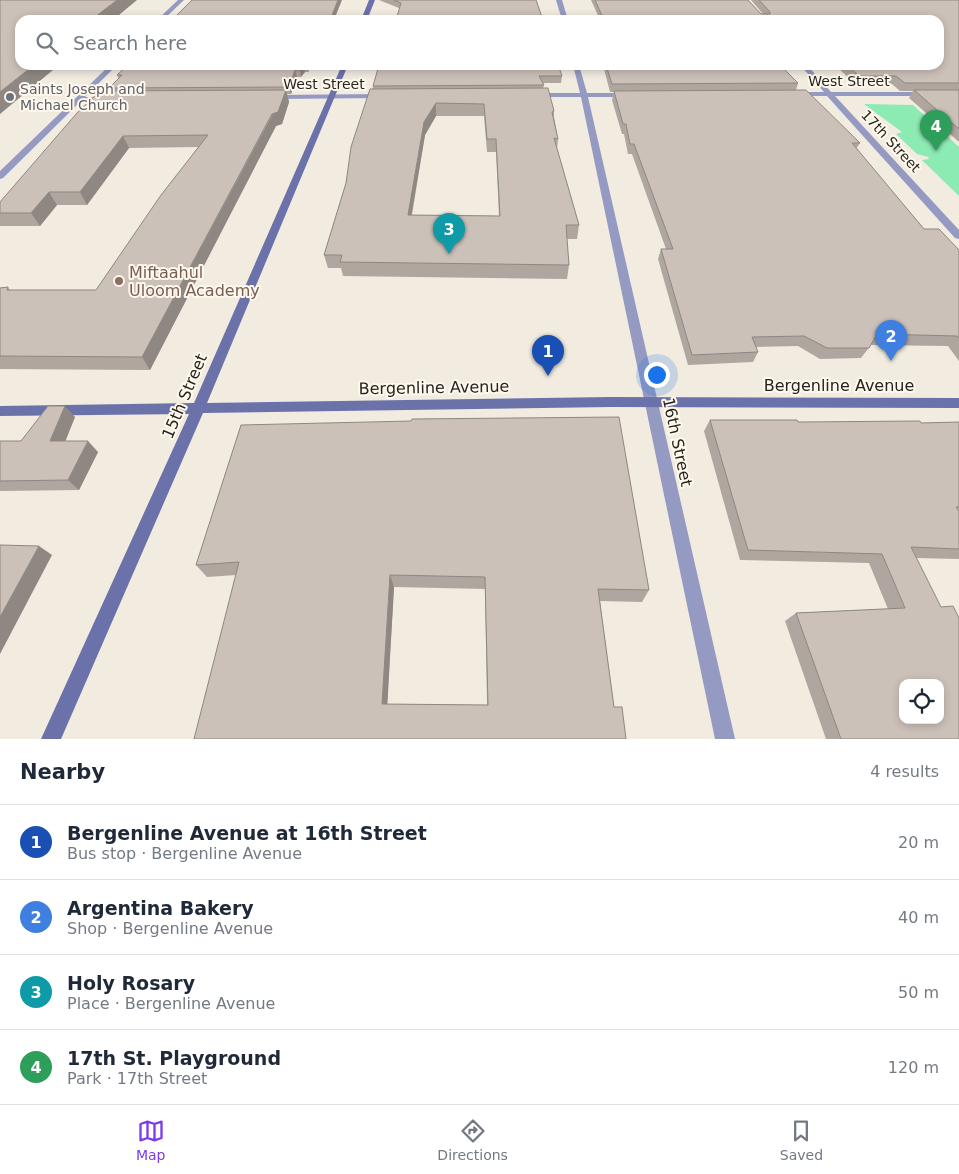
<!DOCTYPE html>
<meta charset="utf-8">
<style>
:root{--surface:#fff;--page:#f2f2f3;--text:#1f2937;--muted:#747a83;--line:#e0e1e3;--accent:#7c3aed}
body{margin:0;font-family:"DejaVu Sans",sans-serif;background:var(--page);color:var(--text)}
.controls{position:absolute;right:15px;bottom:15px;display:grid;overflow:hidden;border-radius:10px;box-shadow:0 2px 8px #0003}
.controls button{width:45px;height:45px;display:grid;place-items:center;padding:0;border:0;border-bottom:1px solid var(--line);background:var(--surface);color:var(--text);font:25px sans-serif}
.you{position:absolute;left:656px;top:374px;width:18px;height:18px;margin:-12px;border:4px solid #fff;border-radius:50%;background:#1a73e8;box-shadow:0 0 0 8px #1a73e833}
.badge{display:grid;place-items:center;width:32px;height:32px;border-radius:50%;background:var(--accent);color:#fff;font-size:16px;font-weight:700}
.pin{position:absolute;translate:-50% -41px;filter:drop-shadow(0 1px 2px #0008)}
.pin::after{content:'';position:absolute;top:26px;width:18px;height:15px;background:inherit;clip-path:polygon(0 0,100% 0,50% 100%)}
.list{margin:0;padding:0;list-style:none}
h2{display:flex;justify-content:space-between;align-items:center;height:65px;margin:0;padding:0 20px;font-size:21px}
h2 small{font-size:16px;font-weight:400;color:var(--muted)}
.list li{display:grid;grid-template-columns:32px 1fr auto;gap:15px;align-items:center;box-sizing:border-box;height:75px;padding:0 20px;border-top:1px solid var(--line)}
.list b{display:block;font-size:19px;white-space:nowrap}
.list p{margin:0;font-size:16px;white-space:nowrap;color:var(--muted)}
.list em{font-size:16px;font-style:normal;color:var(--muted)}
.icon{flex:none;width:28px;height:28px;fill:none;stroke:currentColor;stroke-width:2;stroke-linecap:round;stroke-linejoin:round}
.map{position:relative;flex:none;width:959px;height:739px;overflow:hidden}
.search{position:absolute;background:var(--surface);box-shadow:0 2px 8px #0003;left:15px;right:15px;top:15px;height:55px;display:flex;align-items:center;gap:12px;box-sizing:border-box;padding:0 18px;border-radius:15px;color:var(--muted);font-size:19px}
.sheet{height:365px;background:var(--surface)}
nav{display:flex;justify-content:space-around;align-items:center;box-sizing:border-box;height:70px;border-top:1px solid var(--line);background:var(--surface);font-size:14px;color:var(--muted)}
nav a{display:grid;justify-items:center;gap:2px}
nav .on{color:var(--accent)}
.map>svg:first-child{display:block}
.green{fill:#8ceab3}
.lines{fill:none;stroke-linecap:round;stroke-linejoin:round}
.street{fill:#949ac1;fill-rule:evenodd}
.secondary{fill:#6b72aa;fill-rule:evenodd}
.wall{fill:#afa69f;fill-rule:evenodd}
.shaded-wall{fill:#8f8782}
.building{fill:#ccc1b9;stroke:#8f8782;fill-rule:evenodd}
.worship-dot{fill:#6b7280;stroke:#fff8ed;stroke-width:2}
.education-dot{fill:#8d6e63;stroke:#fff8ed;stroke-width:2}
.labels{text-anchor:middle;stroke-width:4;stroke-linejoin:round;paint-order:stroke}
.far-street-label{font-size:14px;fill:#262420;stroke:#fff8ed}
.far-worship-label{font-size:14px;fill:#5b616d;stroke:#fff8ed;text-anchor:start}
.education-label{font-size:16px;fill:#785e54;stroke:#fff8ed;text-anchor:start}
.street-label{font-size:16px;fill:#262420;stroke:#fff8ed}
</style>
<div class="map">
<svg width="959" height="739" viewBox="0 0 959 739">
<rect width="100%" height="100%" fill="#f1ebe0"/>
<path class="green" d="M864 104 913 105 959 147V196L922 160 929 159 928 157 917 154 896 134 902 132Z"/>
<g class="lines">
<g class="street">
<path d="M178 0H184L163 20H157Z"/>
<path d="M556 0H562L568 20H562Z"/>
<path d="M110 65H117L85 97H110V101H81L3 178 0 179V171Z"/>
<path d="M573 65H579L587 93H629L633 95 629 97H588L735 739H715L581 97H534L530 95 534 93H580Z"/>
<path d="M800 65H807L831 92H959V96H835L959 230V239L955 238 827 96H791V92H824Z"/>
<path d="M384 94H387V98L272 99 268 97 272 95Z"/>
</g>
<g class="secondary">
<path d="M369 0H375L367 20H361Z"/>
<path d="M342 65H348L207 403 611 397 959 398V408L611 407 203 413 61 739H41L189 414 0 416V406L194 403Z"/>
</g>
</g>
<g class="wall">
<path d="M379 0H536L399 8Z"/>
<path d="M591 0H748L761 14H763L751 0H959V142L909 98 913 91H900L892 84H855L835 65H939V20H600Z"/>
<path d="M128 65H311L308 72H305L301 77H297L291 94H287L289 102 282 124 276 126 150 370 0 369V288L8 287 10 290H96L198 147 129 148 87 205H57L40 226H0V202L111 91 109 88 119 79 117 75Z"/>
<path d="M379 65 562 76 561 83H543L544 85 543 88 554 111V117L558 139 557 149 579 225 577 239H567L569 265 567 279 343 276 341 268H328L324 255 346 183ZM436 116H484L487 152H496L499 216 412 215 425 135Z"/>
<path d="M603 65H780L798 83 796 90 860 143 856 149 924 229 959 250V361L948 346 871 345 861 358 820 359 798 346 756 347 758 352 753 362 688 365 658 259 661 249H666L632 154H628L624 134H622L612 100 614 92H610Z"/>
<path d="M75 417 65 441 98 452 79 490 0 491V441H21Z"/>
<path d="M710 420 798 422 921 423 959 422V559L916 558 959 739H826L785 621 796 613 888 609 869 563 740 560 704 431Z"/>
<path d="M241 425 649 590 642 602 600 601 614 707 194 739 236 575 207 577 196 565ZM394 587 485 589 487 705 387 704Z"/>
</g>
<g class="shaded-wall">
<path d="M117 0H137L113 20H91Z"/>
<path d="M338 0H342L334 20H330Z"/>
<path d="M34 65H59L0 114V92Z"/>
<path d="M303 65 305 72 301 77 300 70Z"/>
<path d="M307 65H311L308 72Z"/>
<path d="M295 70 297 77 291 94 289 87Z"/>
<path d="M286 90 289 102 282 124 276 126 150 370 142 357Z"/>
<path d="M436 103V116L425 135 409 228 408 215 424 122Z"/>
<path d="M123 136 129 148 87 205 80 192Z"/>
<path d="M49 192 57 205 40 226 31 213Z"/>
<path d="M65 406 75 417 61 452 50 441Z"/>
<path d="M88 441 98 452 79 490 68 480Z"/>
<path d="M39 546 52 555 0 654V617Z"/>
<path d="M390 575 394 587 387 711 382 704Z"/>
</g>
<g class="building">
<path d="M0 0H117L91 20H20V65H34L0 92Z"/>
<path d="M192 0H338L330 20H172Z"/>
<path d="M394 0H536L543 20H396L401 3Z"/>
<path d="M595 0H748L761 14H770V12L759 0H959V83H905L896 76H859L847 65H939V20H797L795 18 793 20H604Z"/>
<path d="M128 65H307H303L300 70H295L289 87 109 88 122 75H117Z"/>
<path d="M379 65H558L562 76H539L544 85 373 86Z"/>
<path d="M606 65H780L798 83 612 84Z"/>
<path d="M548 88 554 111 552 112 558 139 554 138 579 225H566L569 265 340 262 342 255H324L346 183 351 147 370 89ZM436 103 484 104 487 139H496L500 216 408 215 424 122Z"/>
<path d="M286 90 278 112 272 114 142 357 0 356V288L8 287 7 290H96L161 195 208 135 123 136 80 192H49L31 213H0V202L77 113 100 91Z"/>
<path d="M806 90 860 143H852L924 229H939L959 250V338L957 336 877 334 869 348H827L804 336 752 337 758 352 692 355 661 249H673L634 144H630L626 124H623L614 91Z"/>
<path d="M914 90H959V129Z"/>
<path d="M48 406H65L50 441H88L68 480 0 481V441H21Z"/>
<path d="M619 417 649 590 598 589 614 707H622L626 739H194L239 562 196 565 241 425 411 421 412 419ZM390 575 485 577 488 705 382 704Z"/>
<path d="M710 420H797L798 422 920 421 921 423 959 422V507H956L959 511V549L911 547 941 607 953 606 959 618V739H841L796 613 905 608 882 554 748 550ZM903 683H940V720H903Z"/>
<path d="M0 545 39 546 0 617Z"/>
</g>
<circle class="worship-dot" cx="10" cy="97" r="5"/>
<circle class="education-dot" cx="119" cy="281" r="5"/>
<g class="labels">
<g class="far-street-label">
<text x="849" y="86">West Street</text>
<text x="324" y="89">West Street</text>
<text transform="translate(891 141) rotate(47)" y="5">17th Street</text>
</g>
<g class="far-worship-label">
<text x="20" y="94">Saints Joseph and<tspan x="20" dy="16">Michael Church</tspan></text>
</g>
<g class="education-label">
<text x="129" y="278">Miftaahul<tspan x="129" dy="18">Uloom Academy</tspan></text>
</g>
<g class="street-label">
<text x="839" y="391">Bergenline Avenue</text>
<text transform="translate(434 387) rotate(-1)" y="6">Bergenline Avenue</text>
<text transform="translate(184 396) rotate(-67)" y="6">15th Street</text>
<text transform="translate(678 442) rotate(78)" y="6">16th Street</text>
</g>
</g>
</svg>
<div class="controls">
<button><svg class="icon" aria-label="locate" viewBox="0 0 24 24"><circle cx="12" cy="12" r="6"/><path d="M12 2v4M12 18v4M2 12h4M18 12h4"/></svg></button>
</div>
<div class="you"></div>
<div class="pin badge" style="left:548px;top:376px;background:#1a4fb4">1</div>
<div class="pin badge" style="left:891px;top:361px;background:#3f7fe0">2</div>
<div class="pin badge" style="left:449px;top:254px;background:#0f9aa8">3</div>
<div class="pin badge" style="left:936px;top:151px;background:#2e9e5b">4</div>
<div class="search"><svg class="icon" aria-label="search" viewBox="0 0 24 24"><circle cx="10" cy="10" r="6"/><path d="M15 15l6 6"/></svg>Search here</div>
</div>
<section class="sheet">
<h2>Nearby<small>4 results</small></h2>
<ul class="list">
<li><span class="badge" style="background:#1a4fb4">1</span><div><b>Bergenline Avenue at 16th Street</b><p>Bus stop · Bergenline Avenue</p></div><em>20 m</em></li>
<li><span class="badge" style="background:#3f7fe0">2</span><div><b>Argentina Bakery</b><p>Shop · Bergenline Avenue</p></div><em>40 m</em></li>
<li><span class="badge" style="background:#0f9aa8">3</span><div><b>Holy Rosary</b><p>Place · Bergenline Avenue</p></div><em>50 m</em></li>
<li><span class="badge" style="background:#2e9e5b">4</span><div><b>17th St. Playground</b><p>Park · 17th Street</p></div><em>120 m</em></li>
</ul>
</section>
<nav>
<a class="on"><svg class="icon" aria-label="map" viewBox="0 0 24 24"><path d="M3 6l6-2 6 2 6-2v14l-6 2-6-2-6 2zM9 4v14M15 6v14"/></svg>Map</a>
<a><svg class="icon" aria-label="directions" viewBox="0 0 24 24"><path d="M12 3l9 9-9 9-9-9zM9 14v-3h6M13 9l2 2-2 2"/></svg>Directions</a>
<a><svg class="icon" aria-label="saved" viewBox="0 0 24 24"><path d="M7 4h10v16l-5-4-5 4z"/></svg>Saved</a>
</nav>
